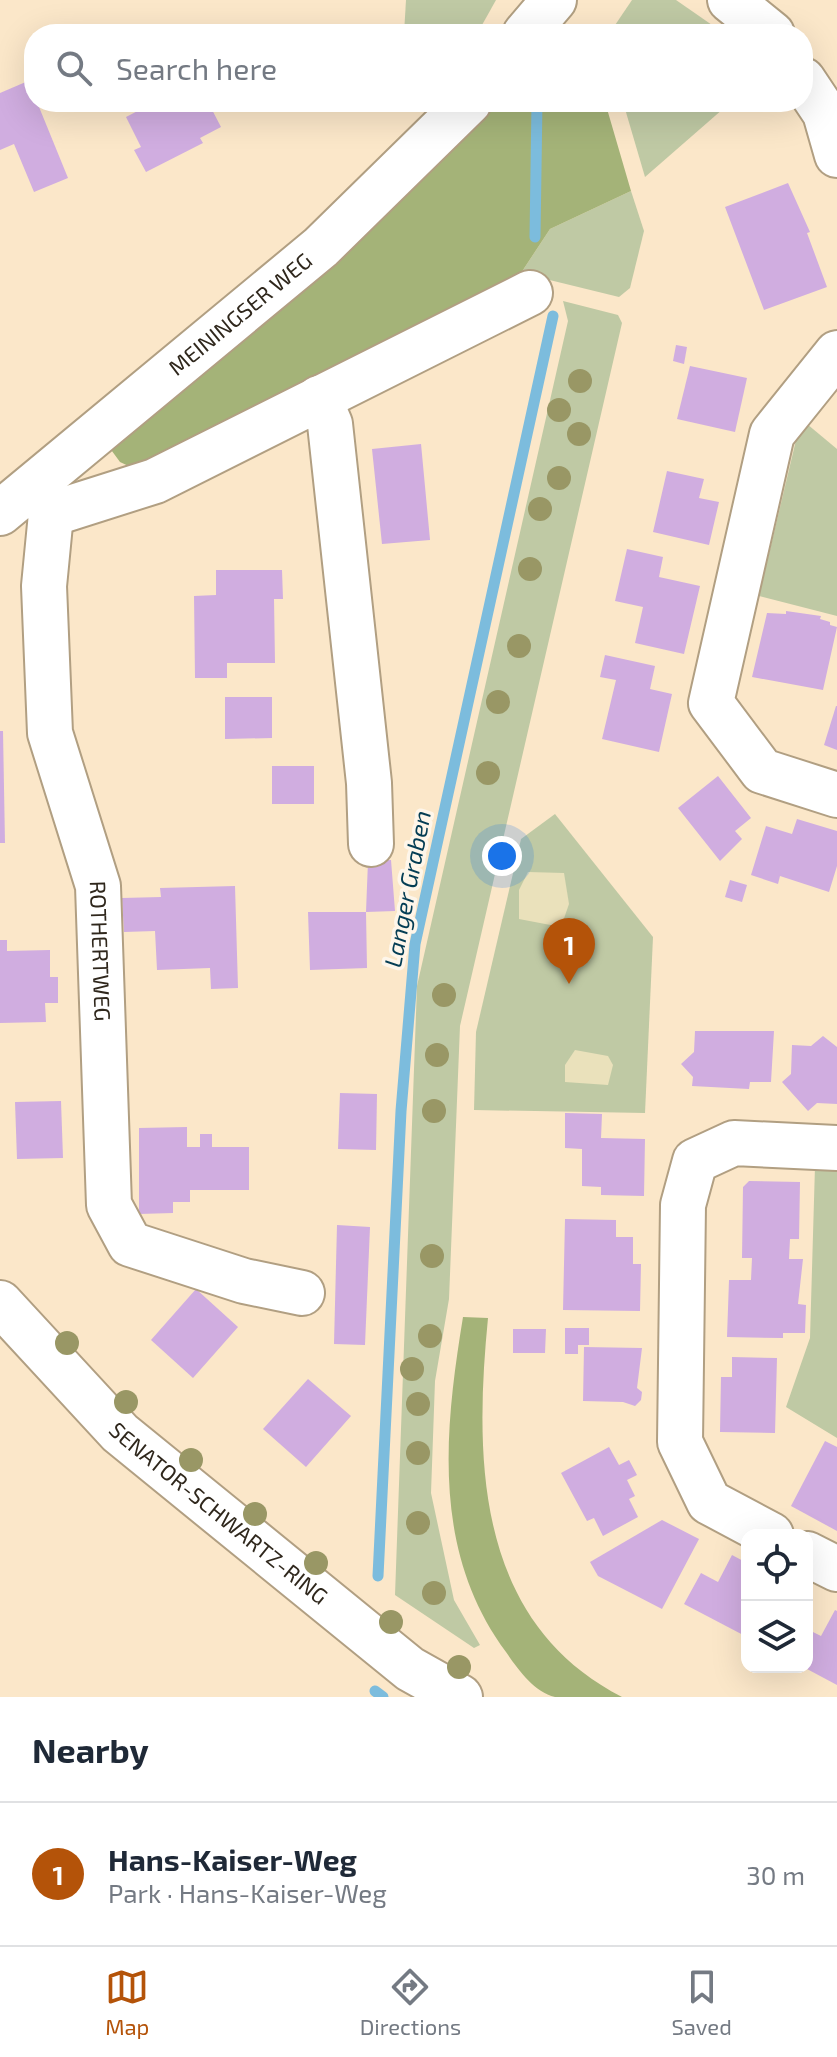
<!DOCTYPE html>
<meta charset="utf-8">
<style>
:root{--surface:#fff;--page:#f6f6f7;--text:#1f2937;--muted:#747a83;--line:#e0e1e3;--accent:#b45309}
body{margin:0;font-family:"Exo 2",sans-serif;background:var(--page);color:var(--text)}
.controls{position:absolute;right:24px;bottom:24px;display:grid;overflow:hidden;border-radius:16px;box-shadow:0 8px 32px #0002}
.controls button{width:72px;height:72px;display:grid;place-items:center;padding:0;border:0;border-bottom:2px solid var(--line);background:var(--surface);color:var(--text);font:40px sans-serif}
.you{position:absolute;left:502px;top:856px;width:28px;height:28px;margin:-20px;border:6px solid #fff;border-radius:50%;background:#1a73e8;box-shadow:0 0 0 12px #1a73e833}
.badge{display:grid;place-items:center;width:52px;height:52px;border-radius:50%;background:var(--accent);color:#fff;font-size:26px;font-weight:700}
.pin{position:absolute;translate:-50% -66px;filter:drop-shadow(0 2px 4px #0008)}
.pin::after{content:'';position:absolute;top:42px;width:28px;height:24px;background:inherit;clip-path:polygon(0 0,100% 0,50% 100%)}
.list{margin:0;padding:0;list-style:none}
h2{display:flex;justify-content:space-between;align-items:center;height:104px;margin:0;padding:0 32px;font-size:34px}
h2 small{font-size:26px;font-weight:400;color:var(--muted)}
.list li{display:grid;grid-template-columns:52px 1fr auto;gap:24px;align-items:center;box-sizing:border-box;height:144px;padding:0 32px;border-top:2px solid var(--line)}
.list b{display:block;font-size:30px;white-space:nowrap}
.list p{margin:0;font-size:26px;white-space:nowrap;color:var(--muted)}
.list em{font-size:26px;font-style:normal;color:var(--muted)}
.icon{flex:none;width:44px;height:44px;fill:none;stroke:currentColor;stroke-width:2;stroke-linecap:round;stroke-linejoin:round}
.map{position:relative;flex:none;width:837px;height:1697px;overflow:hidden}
.search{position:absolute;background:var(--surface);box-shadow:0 8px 32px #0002;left:24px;right:24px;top:24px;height:88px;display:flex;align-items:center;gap:20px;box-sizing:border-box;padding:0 28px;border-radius:32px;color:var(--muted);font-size:30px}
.sheet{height:248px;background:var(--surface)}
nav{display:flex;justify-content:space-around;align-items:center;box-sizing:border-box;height:112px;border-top:2px solid var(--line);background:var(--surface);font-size:22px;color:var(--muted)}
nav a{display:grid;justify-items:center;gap:4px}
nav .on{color:var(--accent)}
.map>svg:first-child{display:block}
.green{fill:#bfc9a4}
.forest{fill:#a4b378}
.sand{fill:#eae1bb}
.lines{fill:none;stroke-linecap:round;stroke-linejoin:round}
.stream{stroke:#7cbcdd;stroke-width:11}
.building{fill:#d0ade0}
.minor-casing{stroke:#b19f82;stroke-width:48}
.major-casing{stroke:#b19f82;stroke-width:48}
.minor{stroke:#fff;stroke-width:44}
.major{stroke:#fff;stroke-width:44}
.tree{fill:#999765}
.labels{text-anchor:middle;stroke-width:7;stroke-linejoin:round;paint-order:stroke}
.street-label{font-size:22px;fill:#2f271c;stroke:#fef6ea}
.water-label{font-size:24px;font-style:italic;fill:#043d54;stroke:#fef6ea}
</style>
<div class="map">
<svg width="837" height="1697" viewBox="0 0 837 1697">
<rect width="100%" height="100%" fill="#fbe7c9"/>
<g class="green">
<path d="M406 0H496L477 34H404Z"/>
<path d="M632 0H676L725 34H609Z"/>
<path d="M623 102H731L645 177Z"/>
<path d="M631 191 644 231 630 288 619 297 521 273 550 229Z"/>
<path d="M563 301 618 315 622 323 460 1026 449 1299 435 1381 431 1493 454 1600 480 1645 474 1648 395 1595 417 986 568 321Z"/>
<path d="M801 419 837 449V616L759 596Z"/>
<path d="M555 814 653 937 645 1113 474 1110 476 1032 521 839Z"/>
<path d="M815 1166H837V1438L786 1407 810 1338Z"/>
</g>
<g class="forest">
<path d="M495 102H605L631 191 550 229 521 273 137 470 120 462 109 447 339 261Z"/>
<path d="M463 1317 488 1318C474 1461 476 1622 622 1697 602 1697 574 1697 555 1697 534 1692 517 1668 506 1652 432 1552 444 1433 463 1317Z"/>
</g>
<g class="sand">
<path d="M528 872 564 873 569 904 561 927 519 919V890Z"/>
<path d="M575 1050 608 1056 613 1065 608 1085 565 1082V1065Z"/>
</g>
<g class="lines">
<g class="stream">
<path d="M535 237 537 102"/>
<path d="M378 1576 401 1111 415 944 553 316"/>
<path d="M375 1691 383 1697"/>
</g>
</g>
<g class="building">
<path d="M28 81 34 102H37L68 178 34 192 14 144 0 150V93Z"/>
<path d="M155 102H208L221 127 200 138 203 143 146 172 134 150 141 147 126 117Z"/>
<path d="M788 183 810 232 807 233 827 287 764 310 725 207Z"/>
<path d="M676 345 687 347 684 364 673 361Z"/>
<path d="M690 366 747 378 735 432 677 419Z"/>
<path d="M421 444 430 540 382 544 372 449Z"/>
<path d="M667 471 704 479 699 498 719 502 709 545 653 532Z"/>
<path d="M627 549 663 557 659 577 700 586 684 654 635 643 643 607 615 601Z"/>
<path d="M216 570H282L283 599H274L275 663H227V678H195L194 596 216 595Z"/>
<path d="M786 611 821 616 820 619 830 622V625L837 627 823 690 752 677 767 613 786 614Z"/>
<path d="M605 655 655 666 650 689 672 694 659 752 602 739 616 680 600 677Z"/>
<path d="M225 697H272V738L225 739Z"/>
<path d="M836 706H837V750L824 745Z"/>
<path d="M0 731H3L5 843H0Z"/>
<rect x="272" y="766" width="42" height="38"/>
<path d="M718 776 751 818 735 831 742 839 720 861 678 808Z"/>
<path d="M797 819 837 831V866L829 892 780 876 778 884 751 875 766 826 792 834Z"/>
<path d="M391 860 395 911 366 912 367 968 310 970 308 912H366L368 861Z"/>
<path d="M730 880 747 885 742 902 725 897Z"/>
<path d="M235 886 238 988 211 989 210 968 157 970 155 931 124 932 122 898 161 897 160 888Z"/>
<path d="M0 940H7V951L50 950V977H58V1003H45L46 1022 0 1023Z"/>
<path d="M695 1031H774L771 1082H750L749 1089 692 1086 693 1077 681 1064 694 1052Z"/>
<path d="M823 1036 837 1047V1104L817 1103 808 1111 782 1082 791 1074 792 1045 811 1046Z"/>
<path d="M340 1093 377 1094 376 1150 338 1149Z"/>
<path d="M61 1101 63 1158 17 1159 15 1102Z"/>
<path d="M565 1113 602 1114 601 1138 645 1139 644 1196 601 1195V1187L582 1186V1149L565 1148Z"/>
<path d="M187 1127V1147H200V1134H212V1147H249V1190H190V1202H173V1213L139 1214V1128Z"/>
<path d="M749 1181 800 1182 799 1239H790L789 1259H803L798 1304 806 1305 805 1333H783V1338L727 1337 729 1280H751L752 1258H742L743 1187Z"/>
<path d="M565 1219 616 1220V1237H633V1264H641L640 1311 563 1310Z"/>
<path d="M337 1225 370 1227 365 1345 334 1344Z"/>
<path d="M196 1289 238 1327 193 1378 151 1340Z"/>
<path d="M565 1328H589V1345H578V1354H565Z"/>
<path d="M513 1329H546L545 1353H513Z"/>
<path d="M584 1347 642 1348 637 1388 642 1392 641 1400 635 1406 623 1402 583 1401Z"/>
<path d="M732 1357 777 1358 775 1433 720 1432 721 1377H732Z"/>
<path d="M308 1379 351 1416 306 1467 263 1429Z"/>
<path d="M825 1441 837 1447V1531L791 1506Z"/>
<path d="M609 1447 619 1465 629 1460 637 1475 627 1480 635 1496 629 1499 638 1517 603 1536 594 1518 587 1521 561 1473Z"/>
<path d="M662 1520 699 1539 662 1609 598 1576 590 1562Z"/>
<path d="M732 1555 747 1563V1637L684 1604 701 1573 718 1582Z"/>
<path d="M835 1610 837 1611V1685L807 1669V1629L821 1636Z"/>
</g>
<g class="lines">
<g class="minor-casing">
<g id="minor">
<path d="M730 0 772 34"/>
<path d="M525 34 554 0"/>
<path d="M803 80 825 113 837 155"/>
<path d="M837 353 772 434 711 703 762 771 837 795"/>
<path d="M319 398 330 424 369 783 371 844"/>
<path id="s1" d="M35 485 51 514 44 586 50 733 98 886 109 1205 130 1244 244 1281 302 1293"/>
<path id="s2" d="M0 513 321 247 469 102"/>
<path d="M51 514 155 481 530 293"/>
<path d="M771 1535 709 1502 680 1442 683 1205 695 1161 734 1143 837 1148"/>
<path d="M807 1554 837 1569"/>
</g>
</g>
<g class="major-casing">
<g id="major">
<path id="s3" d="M0 1303 120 1433 410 1669 460 1697"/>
</g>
</g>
<use href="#minor" class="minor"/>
<use href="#major" class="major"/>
</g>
<g class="tree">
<circle cx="580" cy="381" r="12"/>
<circle cx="559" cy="410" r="12"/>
<circle cx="579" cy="434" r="12"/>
<circle cx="559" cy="478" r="12"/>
<circle cx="540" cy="509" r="12"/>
<circle cx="530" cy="569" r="12"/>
<circle cx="519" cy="646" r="12"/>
<circle cx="498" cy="702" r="12"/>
<circle cx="488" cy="773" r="12"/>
<circle cx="444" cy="995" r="12"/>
<circle cx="437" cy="1055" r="12"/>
<circle cx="434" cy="1111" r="12"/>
<circle cx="432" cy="1256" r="12"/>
<circle cx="430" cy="1336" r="12"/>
<circle cx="67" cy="1343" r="12"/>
<circle cx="412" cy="1369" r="12"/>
<circle cx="126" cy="1402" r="12"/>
<circle cx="418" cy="1404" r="12"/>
<circle cx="418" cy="1453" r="12"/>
<circle cx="191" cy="1460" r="12"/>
<circle cx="255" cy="1514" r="12"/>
<circle cx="418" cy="1523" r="12"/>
<circle cx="316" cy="1563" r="12"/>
<circle cx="434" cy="1593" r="12"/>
<circle cx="391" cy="1622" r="12"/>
<circle cx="459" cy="1667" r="12"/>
</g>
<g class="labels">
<g class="street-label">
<text dy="8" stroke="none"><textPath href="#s2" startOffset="312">MEININGSER WEG</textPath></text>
<text dy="8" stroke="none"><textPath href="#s1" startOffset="478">ROTHERTWEG</textPath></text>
<text dy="8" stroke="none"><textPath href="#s3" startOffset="304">SENATOR-SCHWARTZ-RING</textPath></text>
</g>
<g class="water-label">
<text transform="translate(408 889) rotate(-79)" y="8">Langer Graben</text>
</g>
</g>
</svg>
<div class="controls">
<button><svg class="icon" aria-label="locate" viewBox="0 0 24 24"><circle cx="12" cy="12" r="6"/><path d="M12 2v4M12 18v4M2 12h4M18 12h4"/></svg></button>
<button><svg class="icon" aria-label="layers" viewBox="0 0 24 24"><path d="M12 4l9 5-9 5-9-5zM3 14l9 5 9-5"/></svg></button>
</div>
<div class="you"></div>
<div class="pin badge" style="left:569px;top:984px">1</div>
<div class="search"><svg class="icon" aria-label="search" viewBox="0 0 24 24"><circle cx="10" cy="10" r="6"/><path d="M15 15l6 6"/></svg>Search here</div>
</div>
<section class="sheet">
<h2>Nearby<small></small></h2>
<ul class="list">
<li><span class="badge">1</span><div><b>Hans-Kaiser-Weg</b><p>Park · Hans-Kaiser-Weg</p></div><em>30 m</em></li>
</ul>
</section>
<nav>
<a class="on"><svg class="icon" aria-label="map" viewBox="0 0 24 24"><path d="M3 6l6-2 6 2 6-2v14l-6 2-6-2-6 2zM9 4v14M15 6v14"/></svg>Map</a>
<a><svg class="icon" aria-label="directions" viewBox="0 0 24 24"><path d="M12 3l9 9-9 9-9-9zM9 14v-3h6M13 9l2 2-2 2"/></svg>Directions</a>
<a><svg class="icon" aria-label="saved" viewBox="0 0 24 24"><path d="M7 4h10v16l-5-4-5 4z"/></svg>Saved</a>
</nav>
